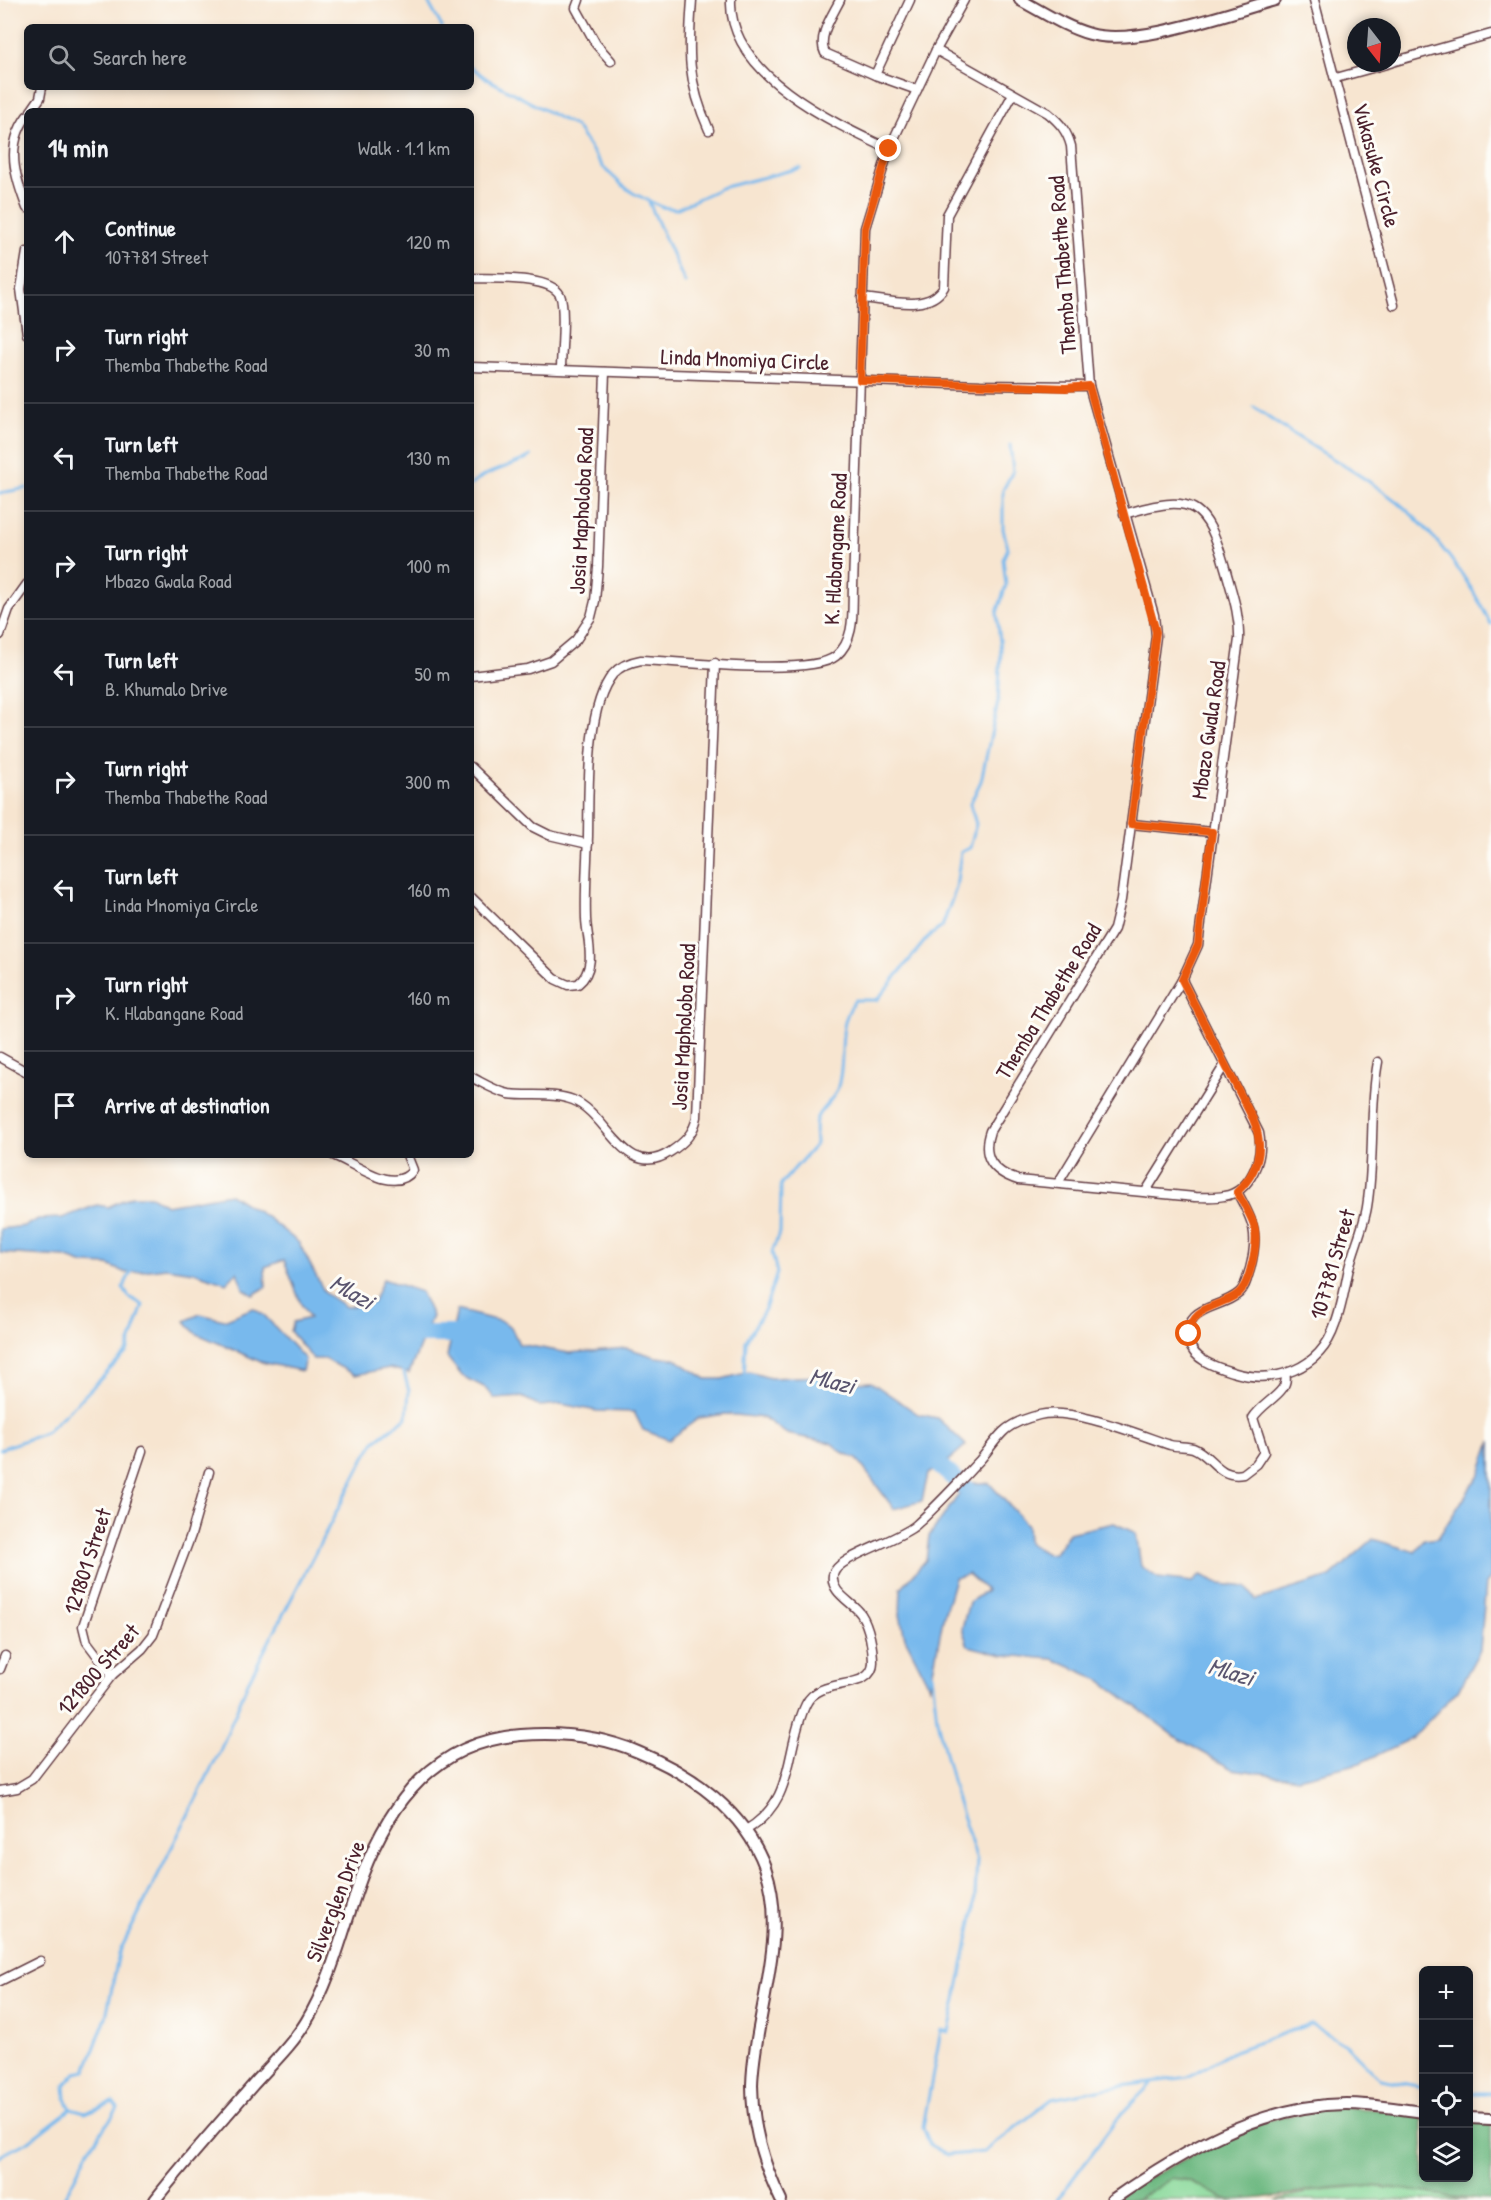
<!DOCTYPE html>
<meta charset="utf-8">
<style>
:root{--surface:#171b24;--page:#20242c;--text:#f1f3f6;--muted:#9ea1a6;--line:#363941}
body{margin:0;font-family:"Patrick Hand",sans-serif;background:var(--page);color:var(--text)}
.controls{position:absolute;right:18px;bottom:18px;display:grid;overflow:hidden;border-radius:9px;box-shadow:0 3px 9px #0003}
.controls button{width:54px;height:54px;display:grid;place-items:center;padding:0;border:0;border-bottom:2px solid var(--line);background:var(--surface);color:var(--text);font:30px sans-serif}
.compass{position:absolute;left:1347px;top:18px;width:54px;height:54px;border-radius:50%;background:var(--surface);box-shadow:0 3px 9px #0003;rotate:163deg}
.stop{position:absolute;width:18px;height:18px;margin:-14px;border:4px solid #ea580c;border-radius:50%;background:#fff}
.stop.end{background:#ea580c;border-color:#fff;box-shadow:0 2px 6px #0008}
.list{margin:0;padding:0;list-style:none}
h2{display:flex;justify-content:space-between;align-items:center;height:78px;margin:0;padding:0 24px;font-size:26px}
h2 small{font-size:20px;font-weight:400;color:var(--muted)}
.list li{display:grid;grid-template-columns:39px 1fr auto;gap:18px;align-items:center;box-sizing:border-box;height:108px;padding:0 24px;border-top:2px solid var(--line)}
.list b{display:block;font-size:22px;white-space:nowrap}
.list p{margin:0;font-size:20px;white-space:nowrap;color:var(--muted)}
.list em{font-size:20px;font-style:normal;color:var(--muted)}
.icon{flex:none;width:33px;height:33px;fill:none;stroke:currentColor;stroke-width:2;stroke-linecap:round;stroke-linejoin:round}
.map{position:relative;flex:none;width:1491px;height:2200px;overflow:hidden}
.search{position:absolute;background:var(--surface);box-shadow:0 3px 9px #0003;left:24px;top:24px;width:450px;height:66px;display:flex;align-items:center;gap:15px;box-sizing:border-box;padding:0 21px;border-radius:9px;color:var(--muted);font-size:22px}
.panel{position:absolute;background:var(--surface);box-shadow:0 3px 9px #0003;left:24px;top:108px;width:450px;height:1050px;border-radius:9px}
.map>svg:first-child{display:block}
.green{fill:#86d898;stroke:#687c62;stroke-width:1.5}
.forest{fill:#6cb880;stroke:#5b6c56;stroke-width:1.5}
.water{fill:#78b9ed;stroke:#616c8c;stroke-width:1.5}
.lines{fill:none;stroke-linecap:round;stroke-linejoin:round}
.stream{stroke:#78b9ed;stroke-width:3}
.river{stroke:#78b9ed;stroke-width:18}
.minor-casing{stroke:#643d44;stroke-width:11}
.tertiary-casing{stroke:#643d44;stroke-width:14}
.minor{stroke:#fff;stroke-width:8}
.tertiary{stroke:#fff;stroke-width:10}
.route{stroke:#ea580c;stroke-width:8}
.labels{text-anchor:middle;stroke-width:6;stroke-linejoin:round;paint-order:stroke}
.street-label{font-size:22px;fill:#4a1f2b;stroke:#fdfcf7}
.water-label{font-size:24px;font-style:italic;fill:#5a556f;stroke:#fdfcf7}
</style>
<div class="map">
<svg width="1491" height="2200" viewBox="0 0 1491 2200">
<rect width="100%" height="100%" fill="#fdfcf7"/>
<filter id="ink" filterUnits="userSpaceOnUse"><feTurbulence type="fractalNoise" baseFrequency=".0167" numOctaves="2"/><feDisplacementMap in="SourceGraphic" scale="12" xChannelSelector="R" yChannelSelector="G"/><feConvolveMatrix kernelMatrix="1 2 1 2 8 2 1 2 1" color-interpolation-filters="sRGB"/></filter>
<filter id="wash" filterUnits="userSpaceOnUse"><feTurbulence type="fractalNoise" baseFrequency=".008" numOctaves="4" result="noise"/><feDisplacementMap in="SourceGraphic" scale="24" xChannelSelector="R" yChannelSelector="G"/><feGaussianBlur stdDeviation="1.35" result="paint"/><feColorMatrix in="noise" values="0 0 0 0 0 0 0 0 0 0 0 0 0 0 0 0 0 1.4 0 .05"/><feComposite in="paint" operator="in"/></filter>
<g filter="url(#wash)">
<rect width="100%" height="100%" fill="#f7e5d0"/>
<g class="green">
<path d="M1172 2178 1189 2181 1231 2200H1137Z"/>
<path d="M1367 2186 1417 2191 1466 2200H1275L1319 2190Z"/>
</g>
<path class="forest" d="M1332 2106 1423 2113 1424 2178H1468L1469 2119 1491 2121V2200C1450 2200 1410 2187 1368 2186 1322 2185 1278 2200 1231 2200 1216 2198 1204 2186 1190 2181 1184 2179 1177 2179 1172 2178L1137 2200H1114L1137 2184 1252 2124Z"/>
<g class="water">
<path d="M230 1194 268 1218 299 1243 325 1293 346 1307 373 1303 383 1279 421 1292 432 1316 409 1373 389 1368 355 1375 325 1359H313L290 1331 293 1322 310 1318 301 1304 284 1260 265 1267 266 1287 253 1295 243 1288 237 1272 226 1283 194 1272 166 1268 126 1273 108 1265 84 1264 65 1257 0 1253V1229L25 1226 38 1219 62 1218 97 1205 108 1207 132 1196H151L166 1205Z"/>
<path d="M253 1308 265 1316 305 1359 302 1371 261 1362 195 1333 185 1321 200 1314 224 1320Z"/>
<path d="M457 1310 503 1322 511 1327 519 1344 569 1353 627 1348 656 1357 675 1359 706 1379H722L749 1372 770 1378 824 1376 841 1384 871 1382 918 1414 937 1418 966 1445 948 1461 928 1474 922 1501 894 1509 857 1459 842 1452 831 1443 787 1434 764 1418 725 1414 699 1418 669 1440 643 1430 634 1412 597 1411 561 1404 540 1406 522 1397 495 1399 486 1388 462 1376 447 1357Z"/>
<path d="M1491 1441V1578L1486 1584 1480 1650 1458 1690 1411 1739 1360 1763 1298 1778 1232 1769 1179 1739 1100 1680 1053 1659 1003 1655 968 1646 962 1628 969 1602 987 1591 968 1574 955 1578 943 1619 930 1687 905 1638 900 1615 901 1588 926 1560 929 1536 967 1483H989L1027 1525 1028 1543 1047 1554 1055 1553 1069 1533 1114 1523 1136 1533 1141 1566 1158 1578 1193 1582 1201 1575 1221 1584 1246 1587 1256 1600 1330 1577 1373 1539 1415 1552 1424 1540 1438 1538 1480 1473Z"/>
</g>
<g class="lines">
<g class="stream">
<path d="M427 0 442 27"/>
<path d="M471 67 487 79 576 127 603 167 622 185 633 193 662 207 676 209 721 188 800 168"/>
<path d="M648 200 685 283"/>
<path d="M1254 407C1299 442 1352 466 1396 501 1433 530 1472 583 1491 625"/>
<path d="M471 485C487 470 512 467 531 456"/>
<path d="M0 493 27 488"/>
<path d="M744 1378 746 1341 765 1309 777 1273 772 1252 780 1231 781 1184 816 1144C816 1137 814 1127 816 1120 819 1109 833 1101 837 1090 848 1057 834 1031 855 1000H877L928 937 942 927 956 888 961 852 970 848 976 824 970 804 981 781 998 702 1001 651 997 613 1006 585 1003 559 1008 548 1003 529V490L1013 471 1010 445"/>
<path d="M0 1449 45 1433 83 1397 127 1352 143 1305 129 1297 123 1288 132 1270"/>
<path d="M932 1674 937 1720 956 1797 977 1860 974 1912 949 2032 941 2030 923 2127 930 2145 948 2155 984 2152 1052 2099 1108 2088 1188 2077 1234 2051 1311 2024 1346 2045 1380 2079 1424 2087"/>
<path d="M1468 2093H1491"/>
<path d="M0 2156 29 2141 71 2109"/>
<path d="M63 2200 89 2150 118 2108 113 2102 85 2113 71 2109 66 2099 65 2085 76 2073 86 2071 106 2017 119 1953 220 1751 248 1682 365 1457 375 1441 407 1417 409 1391 403 1369"/>
<path d="M1057 2200 1121 2114 1152 2083"/>
</g>
<g class="river">
<path d="M401 1334H455L472 1344"/>
<path d="M921 1450 982 1502"/>
</g>
</g>
</g>
<g filter="url(#ink)">
<g class="lines">
<g class="minor-casing">
<g id="minor">
<path d="M579 0 576 8 596 44 611 61"/>
<path d="M692 0C688 52 687 81 709 130"/>
<path d="M731 0C728 74 833 123 889 149"/>
<path d="M840 0C832 16 817 37 825 53L875 75"/>
<path d="M910 0 875 75 917 90"/>
<path d="M1314 0 1394 305"/>
<path d="M936 50 1048 113C1060 123 1067 131 1071 146L1089 386 1154 615 1156 636 1121 900 1114 929 990 1131C981 1157 993 1172 1018 1180L1195 1197C1205 1197 1215 1198 1224 1196 1251 1192 1264 1157 1259 1133L1182 980"/>
<path d="M1392 62 1491 34"/>
<path d="M1336 78 1390 63"/>
<path d="M31 111 40 98 42 87"/>
<path d="M27 116C5 146 15 177 27 208"/>
<path d="M27 252 21 289 27 334"/>
<path d="M471 278C491 279 550 275 560 295 566 308 561 353 561 369"/>
<path d="M862 298C887 300 929 313 944 287L947 215 1013 94"/>
<path d="M471 367 980 385 1089 386"/>
<path d="M0 635 9 609 27 584"/>
<path d="M471 676 528 669 551 661 576 640 591 617 595 601 598 567 605 372"/>
<path d="M471 767 533 827 549 835 588 844"/>
<path d="M1131 824 1212 832"/>
<path d="M471 897 555 979 568 985 578 984C598 968 587 940 586 919 585 891 587 863 588 836 589 794 585 708 613 674 620 666 630 662 641 660 678 661 811 677 836 656 856 639 852 610 853 587L865 228 889 149 936 50 964 0"/>
<path d="M0 1057 27 1072"/>
<path d="M471 1077C483 1083 495 1091 509 1094 529 1097 553 1092 573 1100 608 1114 625 1182 670 1152 684 1143 694 1133 697 1117L715 663"/>
<path d="M333 1155C354 1163 395 1196 413 1170L407 1155"/>
<path d="M1058 1183 1182 980 1198 945 1239 639C1240 615 1232 593 1226 571 1206 501 1194 493 1124 514"/>
<path d="M1146 1191 1224 1066"/>
<path d="M1237 1192C1254 1222 1259 1234 1250 1269 1247 1277 1246 1287 1239 1293 1220 1310 1182 1304 1189 1342 1193 1360 1216 1367 1232 1372 1274 1385 1320 1370 1335 1325 1342 1307 1345 1286 1349 1268 1354 1248 1364 1226 1367 1207 1375 1159 1369 1109 1378 1062"/>
<path d="M0 1669 5 1656"/>
<path d="M112 1675 87 1642 83 1626 142 1451"/>
<path d="M0 1791 17 1788 32 1779 112 1675 142 1649 153 1635 191 1535 209 1472"/>
<path d="M746 1830C797 1800 784 1750 806 1704 820 1675 873 1693 873 1662 873 1648 869 1626 861 1614 853 1602 830 1593 833 1575 836 1557 898 1541 916 1525 938 1505 959 1482 980 1460 988 1451 994 1441 1003 1432 1012 1423 1027 1418 1039 1415 1072 1407 1137 1434 1170 1445 1178 1447 1186 1446 1193 1448 1212 1455 1218 1479 1243 1474L1256 1464 1264 1452 1253 1418C1262 1402 1291 1392 1285 1374"/>
<path d="M0 1981 40 1961"/>
</g>
</g>
<g class="tertiary-casing">
<g id="tertiary">
<path d="M1020 0C1043 12 1065 27 1090 34 1137 47 1227 13 1275 0"/>
<path d="M1468 2118 1491 2119"/>
<path d="M155 2200C186 2160 220 2123 253 2085 271 2065 292 2045 306 2022 333 1978 344 1924 362 1876 391 1800 436 1742 521 1735 561 1732 601 1736 638 1752 692 1774 744 1811 765 1867 790 1937 754 2014 752 2085 752 2126 763 2164 781 2200"/>
<path d="M1112 2200C1181 2152 1259 2105 1346 2104 1372 2104 1398 2109 1424 2112"/>
</g>
</g>
<use href="#minor" class="minor"/>
<use href="#tertiary" class="tertiary"/>
</g>
</g>
<g class="lines" filter="url(#ink)">
<path class="route" d="M889 149 865 228 860 380 1066 388 1089 386 1156 632 1131 824 1212 832 1198 945 1182 980 1253 1119C1265 1147 1259 1171 1237 1192 1243 1203 1250 1213 1254 1225 1259 1241 1250 1287 1236 1295 1216 1308 1191 1306 1189 1334"/>
</g>
<g class="labels">
<g class="street-label">
<text transform="translate(1377 165) rotate(75)" y="8">Vukasuke Circle</text>
<text transform="translate(1062 265) rotate(-94)" y="8">Themba Thabethe Road</text>
<text transform="translate(745 359) rotate(2)" y="8">Linda Mnomiya Circle</text>
<text transform="translate(581 511) rotate(-87)" y="8">Josia Mapholoba Road</text>
<text transform="translate(835 549) rotate(-87)" y="8">K. Hlabangane Road</text>
<text transform="translate(1208 730) rotate(-82)" y="8">Mbazo Gwala Road</text>
<text transform="translate(1048 1001) rotate(-58)" y="8">Themba Thabethe Road</text>
<text transform="translate(683 1027) rotate(-87)" y="8">Josia Mapholoba Road</text>
<text transform="translate(1332 1264) rotate(-74)" y="8">107781 Street</text>
<text transform="translate(87 1561) rotate(-72)" y="8">121801 Street</text>
<text transform="translate(98 1669) rotate(-49)" y="8">121800 Street</text>
<text transform="translate(335 1901) rotate(-69)" y="8">Silverglen Drive</text>
</g>
<g class="water-label">
<text transform="translate(352 1292) rotate(30)" y="8">Mlazi</text>
<text transform="translate(832 1381) rotate(14)" y="8">Mlazi</text>
<text transform="translate(1231 1672) rotate(17)" y="8">Mlazi</text>
</g>
</g>
</svg>
<div class="controls">
<button>+</button>
<button>−</button>
<button><svg class="icon" aria-label="locate" viewBox="0 0 24 24"><circle cx="12" cy="12" r="6"/><path d="M12 2v4M12 18v4M2 12h4M18 12h4"/></svg></button>
<button><svg class="icon" aria-label="layers" viewBox="0 0 24 24"><path d="M12 4l9 5-9 5-9-5zM3 14l9 5 9-5"/></svg></button>
</div>
<svg class="compass" viewBox="-18 -18 36 36"><path d="M0-13l5 13h-10z" fill="#e53935"/><path d="M0 13l5-13h-10z" fill="#9ea1a6"/></svg>
<div class="stop" style="left:1189px;top:1334px"></div>
<div class="stop end" style="left:889px;top:149px"></div>
<div class="search"><svg class="icon" aria-label="search" viewBox="0 0 24 24"><circle cx="10" cy="10" r="6"/><path d="M15 15l6 6"/></svg>Search here</div>
<section class="panel">
<h2>14 min<small>Walk · 1.1 km</small></h2>
<ul class="list">
<li><svg class="icon" aria-label="ahead" viewBox="0 0 24 24"><path d="M12 20V5M6 11l6-6 6 6"/></svg><div><b>Continue</b><p>107781 Street</p></div><em>120 m</em></li>
<li><svg class="icon" aria-label="right" viewBox="0 0 24 24"><path d="M7 20v-9h11M14 6l5 5-5 5"/></svg><div><b>Turn right</b><p>Themba Thabethe Road</p></div><em>30 m</em></li>
<li><svg class="icon" aria-label="left" viewBox="0 0 24 24"><path d="M17 20v-9H6M10 6l-5 5 5 5"/></svg><div><b>Turn left</b><p>Themba Thabethe Road</p></div><em>130 m</em></li>
<li><svg class="icon" aria-label="right" viewBox="0 0 24 24"><path d="M7 20v-9h11M14 6l5 5-5 5"/></svg><div><b>Turn right</b><p>Mbazo Gwala Road</p></div><em>100 m</em></li>
<li><svg class="icon" aria-label="left" viewBox="0 0 24 24"><path d="M17 20v-9H6M10 6l-5 5 5 5"/></svg><div><b>Turn left</b><p>B. Khumalo Drive</p></div><em>50 m</em></li>
<li><svg class="icon" aria-label="right" viewBox="0 0 24 24"><path d="M7 20v-9h11M14 6l5 5-5 5"/></svg><div><b>Turn right</b><p>Themba Thabethe Road</p></div><em>300 m</em></li>
<li><svg class="icon" aria-label="left" viewBox="0 0 24 24"><path d="M17 20v-9H6M10 6l-5 5 5 5"/></svg><div><b>Turn left</b><p>Linda Mnomiya Circle</p></div><em>160 m</em></li>
<li><svg class="icon" aria-label="right" viewBox="0 0 24 24"><path d="M7 20v-9h11M14 6l5 5-5 5"/></svg><div><b>Turn right</b><p>K. Hlabangane Road</p></div><em>160 m</em></li>
<li><svg class="icon" aria-label="arrive" viewBox="0 0 24 24"><path d="M6 21V4h12l-3 4 3 4H6"/></svg><div><b>Arrive at destination</b></div></li>
</ul>
</section>
</div>
